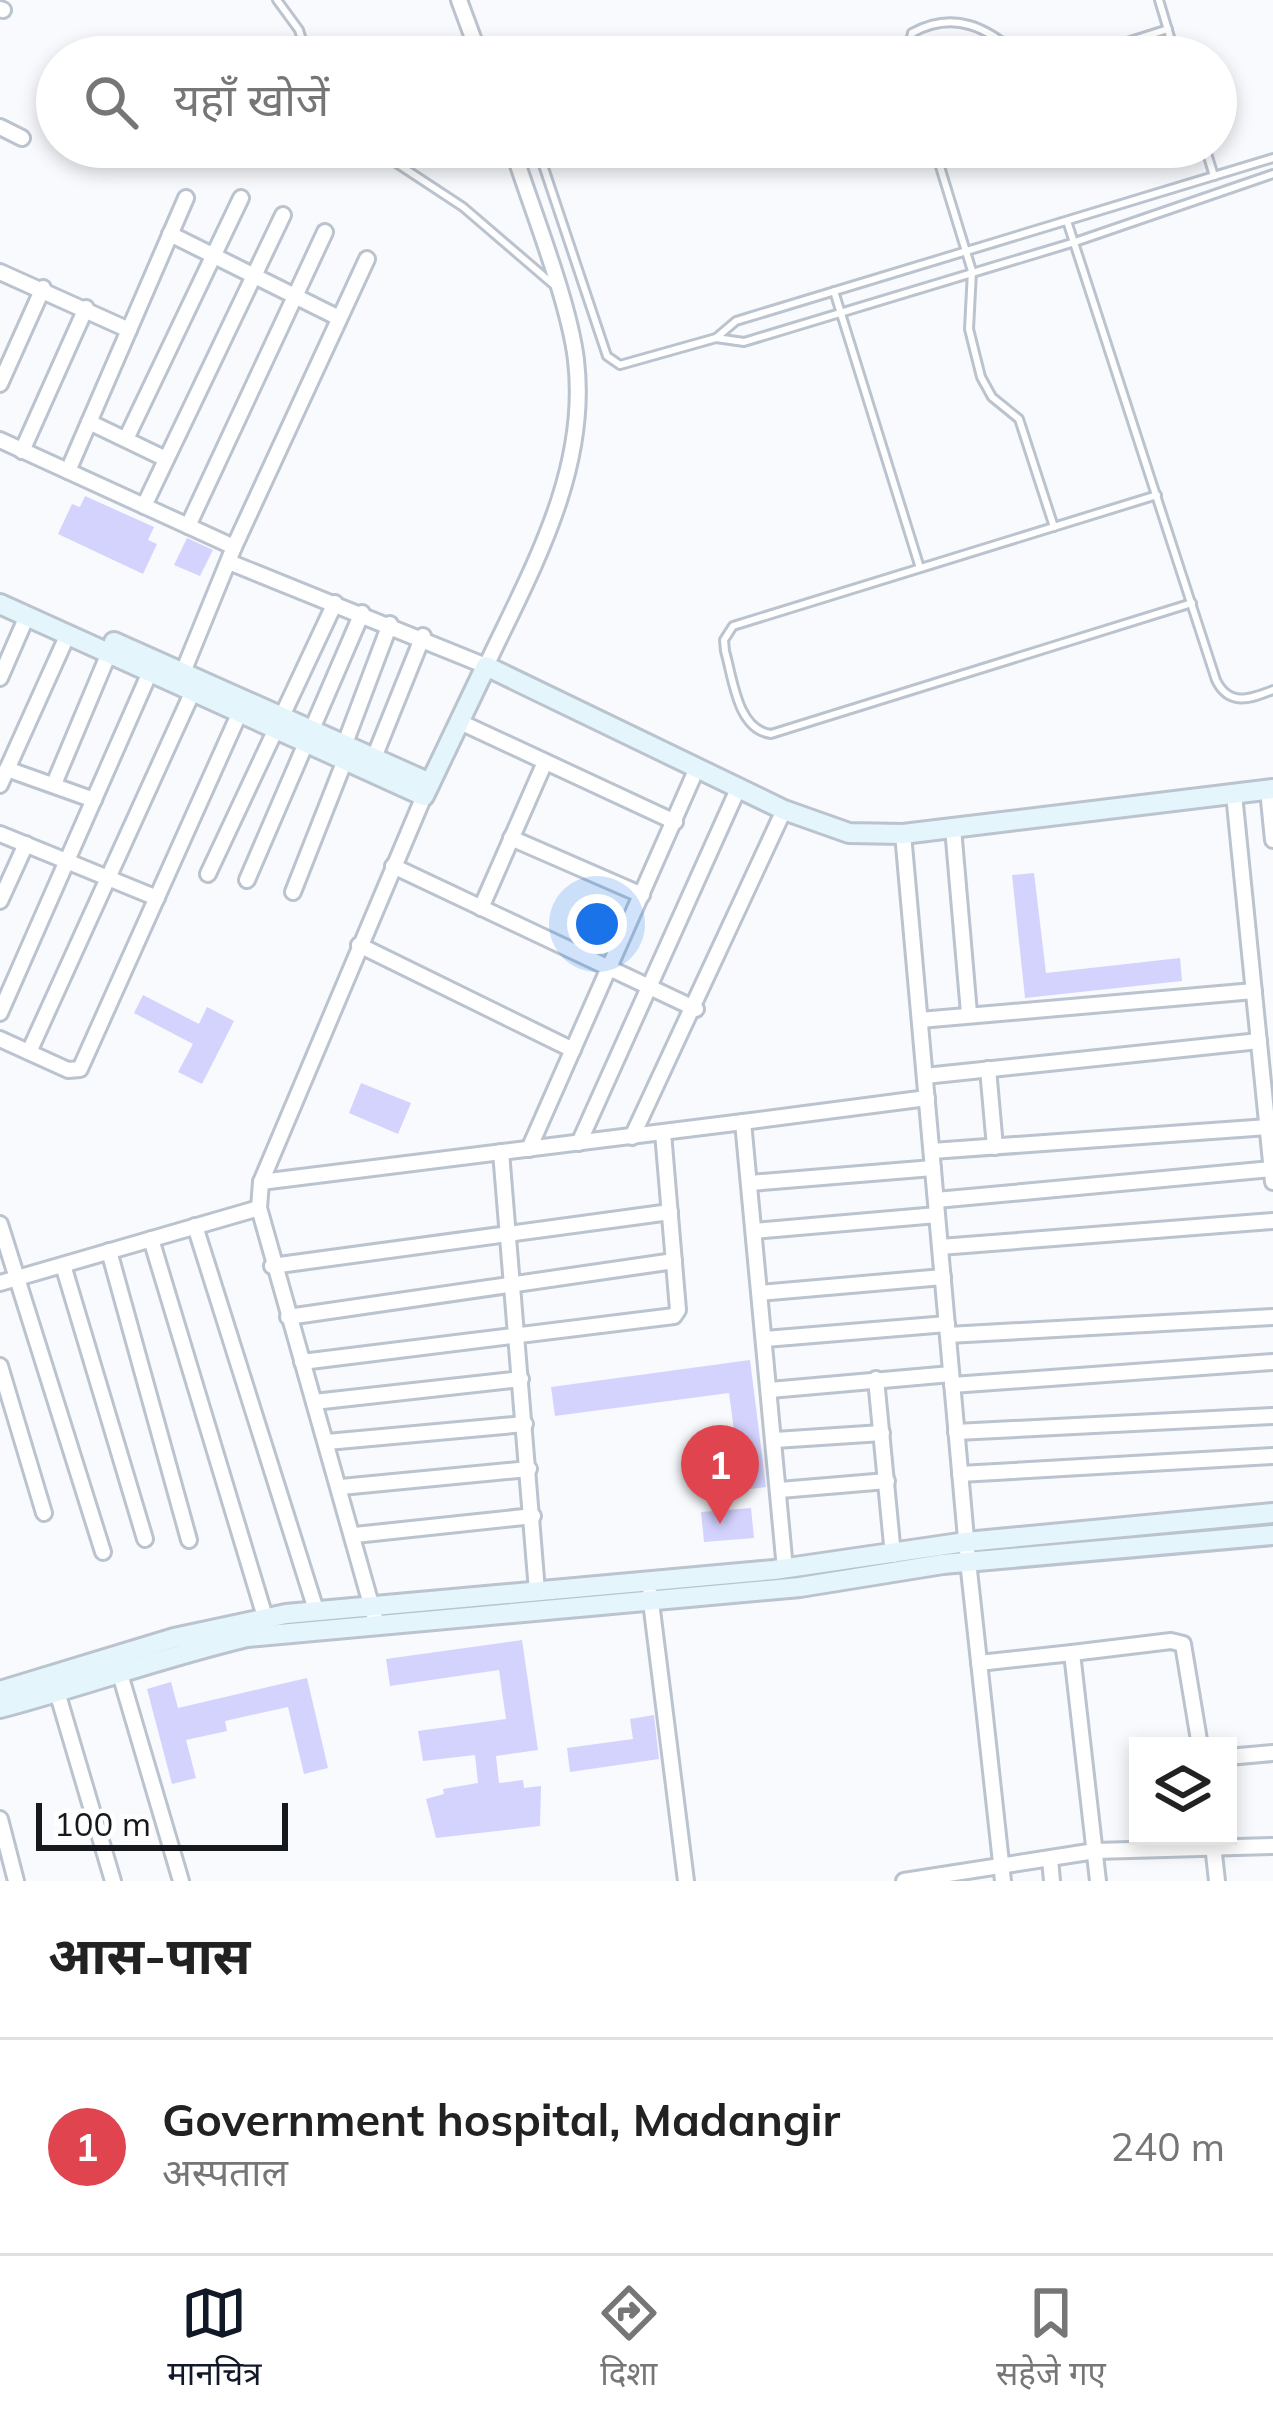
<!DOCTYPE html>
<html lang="hi">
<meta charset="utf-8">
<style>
:root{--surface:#fff;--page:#f2f2f2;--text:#222;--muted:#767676;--line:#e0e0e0;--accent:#111827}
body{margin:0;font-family:Mulish,"Noto Sans Devanagari",sans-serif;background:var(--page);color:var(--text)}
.controls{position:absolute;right:36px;bottom:36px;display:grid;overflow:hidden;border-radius:0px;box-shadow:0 6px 18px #0003}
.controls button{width:108px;height:108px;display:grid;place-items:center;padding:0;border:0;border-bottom:3px solid var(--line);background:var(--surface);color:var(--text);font:60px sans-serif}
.scale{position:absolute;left:36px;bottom:30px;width:252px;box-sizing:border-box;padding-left:12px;border:6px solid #15191d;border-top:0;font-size:33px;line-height:42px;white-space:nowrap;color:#15191d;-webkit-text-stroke:9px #fff;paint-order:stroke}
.you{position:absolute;left:597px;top:924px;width:42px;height:42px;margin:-30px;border:9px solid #fff;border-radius:50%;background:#1a73e8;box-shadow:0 0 0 18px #1a73e833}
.badge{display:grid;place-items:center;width:78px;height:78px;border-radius:50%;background:var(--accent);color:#fff;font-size:39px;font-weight:700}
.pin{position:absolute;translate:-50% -99px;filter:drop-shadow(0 3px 6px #0008)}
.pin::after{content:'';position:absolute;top:63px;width:42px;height:36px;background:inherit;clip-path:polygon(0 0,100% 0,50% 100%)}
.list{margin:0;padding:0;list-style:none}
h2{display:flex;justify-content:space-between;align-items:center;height:156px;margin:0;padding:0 48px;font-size:51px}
h2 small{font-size:39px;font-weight:400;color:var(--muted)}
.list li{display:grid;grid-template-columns:78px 1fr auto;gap:36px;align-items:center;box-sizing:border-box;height:216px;padding:0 48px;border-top:3px solid var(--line)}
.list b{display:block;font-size:45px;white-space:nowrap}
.list p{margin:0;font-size:39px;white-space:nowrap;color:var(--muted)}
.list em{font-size:39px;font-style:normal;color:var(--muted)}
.icon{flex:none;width:66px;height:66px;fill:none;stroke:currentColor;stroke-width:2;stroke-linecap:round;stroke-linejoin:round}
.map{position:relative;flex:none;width:1273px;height:1881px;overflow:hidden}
.search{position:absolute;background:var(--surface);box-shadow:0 6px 18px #0003;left:36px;right:36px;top:36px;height:132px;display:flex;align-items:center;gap:30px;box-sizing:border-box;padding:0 42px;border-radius:66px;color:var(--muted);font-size:45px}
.sheet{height:372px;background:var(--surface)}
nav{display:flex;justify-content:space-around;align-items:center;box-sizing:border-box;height:168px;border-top:3px solid var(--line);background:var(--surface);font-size:33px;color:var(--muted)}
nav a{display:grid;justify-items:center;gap:6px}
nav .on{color:var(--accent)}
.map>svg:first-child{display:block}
.building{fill:#d4d3fe}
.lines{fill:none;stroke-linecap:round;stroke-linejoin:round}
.lane-casing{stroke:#bac3ce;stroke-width:12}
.street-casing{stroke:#bac3ce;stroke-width:20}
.secondary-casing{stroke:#bac3ce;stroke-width:24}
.lane{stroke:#fff;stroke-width:6}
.street{stroke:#fff;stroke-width:14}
.secondary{stroke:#e4f6fc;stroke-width:18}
</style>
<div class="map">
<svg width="1273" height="1881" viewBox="0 0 1273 1881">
<rect width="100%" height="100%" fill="#f8fafd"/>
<g class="building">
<path d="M85 496 154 527 148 540 157 544 143 574 58 534 72 504 80 507Z"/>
<path d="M187 538 213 550 200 576 174 565Z"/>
<path d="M1034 873 1046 973 1180 958 1182 981 1025 998 1012 875Z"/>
<path d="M143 995 199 1024 207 1007 234 1021 202 1084 178 1072 193 1044 134 1013Z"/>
<path d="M361 1083 411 1103 398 1134 349 1113Z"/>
<path d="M750 1360 766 1487 742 1490 729 1393 555 1416 551 1387Z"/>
<path d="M751 1508 754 1538 704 1542 701 1512Z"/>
<path d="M522 1640 538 1750 496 1756 499 1783 523 1780 524 1788 541 1786 540 1826 436 1838 426 1799 444 1794 443 1789 478 1783 475 1755 423 1761 418 1731 506 1719 499 1670 390 1686 386 1659Z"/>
<path d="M307 1678 328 1768 304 1774 288 1707 225 1721 227 1731 186 1740 196 1778 172 1784 147 1689 171 1682 178 1708Z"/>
<path d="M654 1715 659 1759 570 1772 567 1748 633 1739 630 1719Z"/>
</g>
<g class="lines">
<g class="lane-casing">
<g id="lane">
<path d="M277 0 299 30 307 57"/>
<path d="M1159 0 1176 57"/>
<path d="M906 57 912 33C954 10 988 27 1020 57"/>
<path d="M1080 57 1168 29"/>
<path d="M372 147 463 207 555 286"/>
<path d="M537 147 607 356 620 365 716 338 744 342 1075 242 1273 174"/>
<path d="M934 147 972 271 969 329 981 377 992 397 1019 419 1054 527"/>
<path d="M1205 147 1214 176"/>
<path d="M1067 221 1216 680C1229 707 1250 699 1273 690"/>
<path d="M834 291 920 568"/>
<path d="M716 338 736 321 1273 158"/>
<path d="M1157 495 733 626 724 640 725 651C733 678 737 730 771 734L1192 603"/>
</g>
</g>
<g class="street-casing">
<g id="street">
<path d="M459 0 480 57"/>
<path d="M0 9 3 10"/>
<path d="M0 127 22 138"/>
<path d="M170 234 339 318"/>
<path d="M0 272 129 330"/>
<path d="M0 384 43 288"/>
<path d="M89 422 166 459"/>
<path d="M126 439 241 198"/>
<path d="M0 440 234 547"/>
<path d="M22 451 86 308"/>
<path d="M68 471 186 198"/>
<path d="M144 506 283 215"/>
<path d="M188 526 325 232"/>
<path d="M229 562 486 666C532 569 589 470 576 360 569 301 531 207 512 147"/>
<path d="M181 677 234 547 367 259"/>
<path d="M0 678 27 616"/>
<path d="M460 722 675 822"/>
<path d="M341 754 390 624"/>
<path d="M371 765 423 636"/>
<path d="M7 769 94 800"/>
<path d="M54 784 109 653"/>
<path d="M0 785 68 634"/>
<path d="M1268 790 1273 840"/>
<path d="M1234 794 1273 1182"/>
<path d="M953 828 969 1013"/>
<path d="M0 834 157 898"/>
<path d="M903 834 968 1561 1003 1881"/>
<path d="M511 838 642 895"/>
<path d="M393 866 696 1009"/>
<path d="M208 874 335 603"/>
<path d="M247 880 362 613"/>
<path d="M293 892 345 760"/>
<path d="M0 901 26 844"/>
<path d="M481 908 545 762"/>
<path d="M359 945 573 1050"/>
<path d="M0 1013 150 672"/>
<path d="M920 1020 1254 991"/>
<path d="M0 1039 68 1070 80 1069 240 712"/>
<path d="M29 1052 193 691"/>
<path d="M988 1069 995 1147"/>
<path d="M925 1076 1259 1041"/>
<path d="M632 1137 784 810"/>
<path d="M579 1143 738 789"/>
<path d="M529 1149 697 768"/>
<path d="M932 1151 1268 1127"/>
<path d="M501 1152 537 1591"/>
<path d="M261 1182 743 1122"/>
<path d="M750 1183 933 1168"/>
<path d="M936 1200 1272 1169"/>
<path d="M0 1224 103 1552"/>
<path d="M195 1226 316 1610"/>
<path d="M754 1231 937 1215"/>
<path d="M151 1239 265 1617"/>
<path d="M940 1247 1273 1221"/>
<path d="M109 1251 189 1540"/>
<path d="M63 1265 145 1539"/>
<path d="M272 1266 670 1212"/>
<path d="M0 1283 259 1208"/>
<path d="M760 1293 943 1277"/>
<path d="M288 1317 674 1261"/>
<path d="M948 1335 1273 1317"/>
<path d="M765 1339 947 1324"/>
<path d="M302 1362 674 1316 678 1310 663 1133"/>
<path d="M0 1366 44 1513"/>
<path d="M876 1379 893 1555"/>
<path d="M952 1385 1273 1362"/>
<path d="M770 1390 951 1374"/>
<path d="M314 1402 521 1379"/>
<path d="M956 1432 1273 1416"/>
<path d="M775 1440 882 1433"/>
<path d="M327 1442 525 1424"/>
<path d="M960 1474 1273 1456"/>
<path d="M341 1487 529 1469"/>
<path d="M780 1490 887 1481"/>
<path d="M355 1535 533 1516"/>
<path d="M785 1569 743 1122 927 1098"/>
<path d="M650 1594 686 1881"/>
<path d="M376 1622 259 1208 261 1182 424 796"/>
<path d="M1072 1653 1171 1641 1183 1644 1200 1746"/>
<path d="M979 1663 1072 1653 1098 1881"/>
<path d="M120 1674 181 1881"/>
<path d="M55 1685 113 1881"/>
<path d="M1228 1757 1273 1753"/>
<path d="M0 1819 16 1881"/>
<path d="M1212 1836 1217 1881"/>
<path d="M1050 1859 1052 1881"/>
<path d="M904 1881 1095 1851 1273 1846"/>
</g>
</g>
<g class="secondary-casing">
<g id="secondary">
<path d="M0 604 424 796 486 666 784 810 849 833 903 834 1273 789"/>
<path d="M114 642 430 783"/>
<path d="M0 1691 174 1638 286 1614 774 1570 966 1542 1273 1513"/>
<path d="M0 1708C83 1686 163 1657 247 1637L800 1587 943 1564 1273 1535"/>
</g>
</g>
<use href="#lane" class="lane"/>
<use href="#street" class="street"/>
<use href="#secondary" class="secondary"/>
</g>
</svg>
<div class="controls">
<button><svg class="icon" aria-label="layers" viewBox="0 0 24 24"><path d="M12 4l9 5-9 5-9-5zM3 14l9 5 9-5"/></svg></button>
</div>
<div class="scale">100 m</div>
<div class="you"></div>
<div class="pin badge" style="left:720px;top:1524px;background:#e0444e">1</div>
<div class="search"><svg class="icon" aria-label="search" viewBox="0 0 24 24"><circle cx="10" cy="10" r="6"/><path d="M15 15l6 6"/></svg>यहाँ खोजें</div>
</div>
<section class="sheet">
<h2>आस-पास<small></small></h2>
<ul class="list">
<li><span class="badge" style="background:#e0444e">1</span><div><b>Government hospital, Madangir</b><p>अस्पताल</p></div><em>240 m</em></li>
</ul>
</section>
<nav>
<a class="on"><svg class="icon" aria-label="map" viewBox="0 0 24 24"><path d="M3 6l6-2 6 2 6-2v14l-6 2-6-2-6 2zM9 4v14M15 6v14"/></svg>मानचित्र</a>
<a><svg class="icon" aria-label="directions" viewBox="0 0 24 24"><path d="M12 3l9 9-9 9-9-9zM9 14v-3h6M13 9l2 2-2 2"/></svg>दिशा</a>
<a><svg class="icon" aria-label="saved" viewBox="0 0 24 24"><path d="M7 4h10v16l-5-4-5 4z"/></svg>सहेजे गए</a>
</nav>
